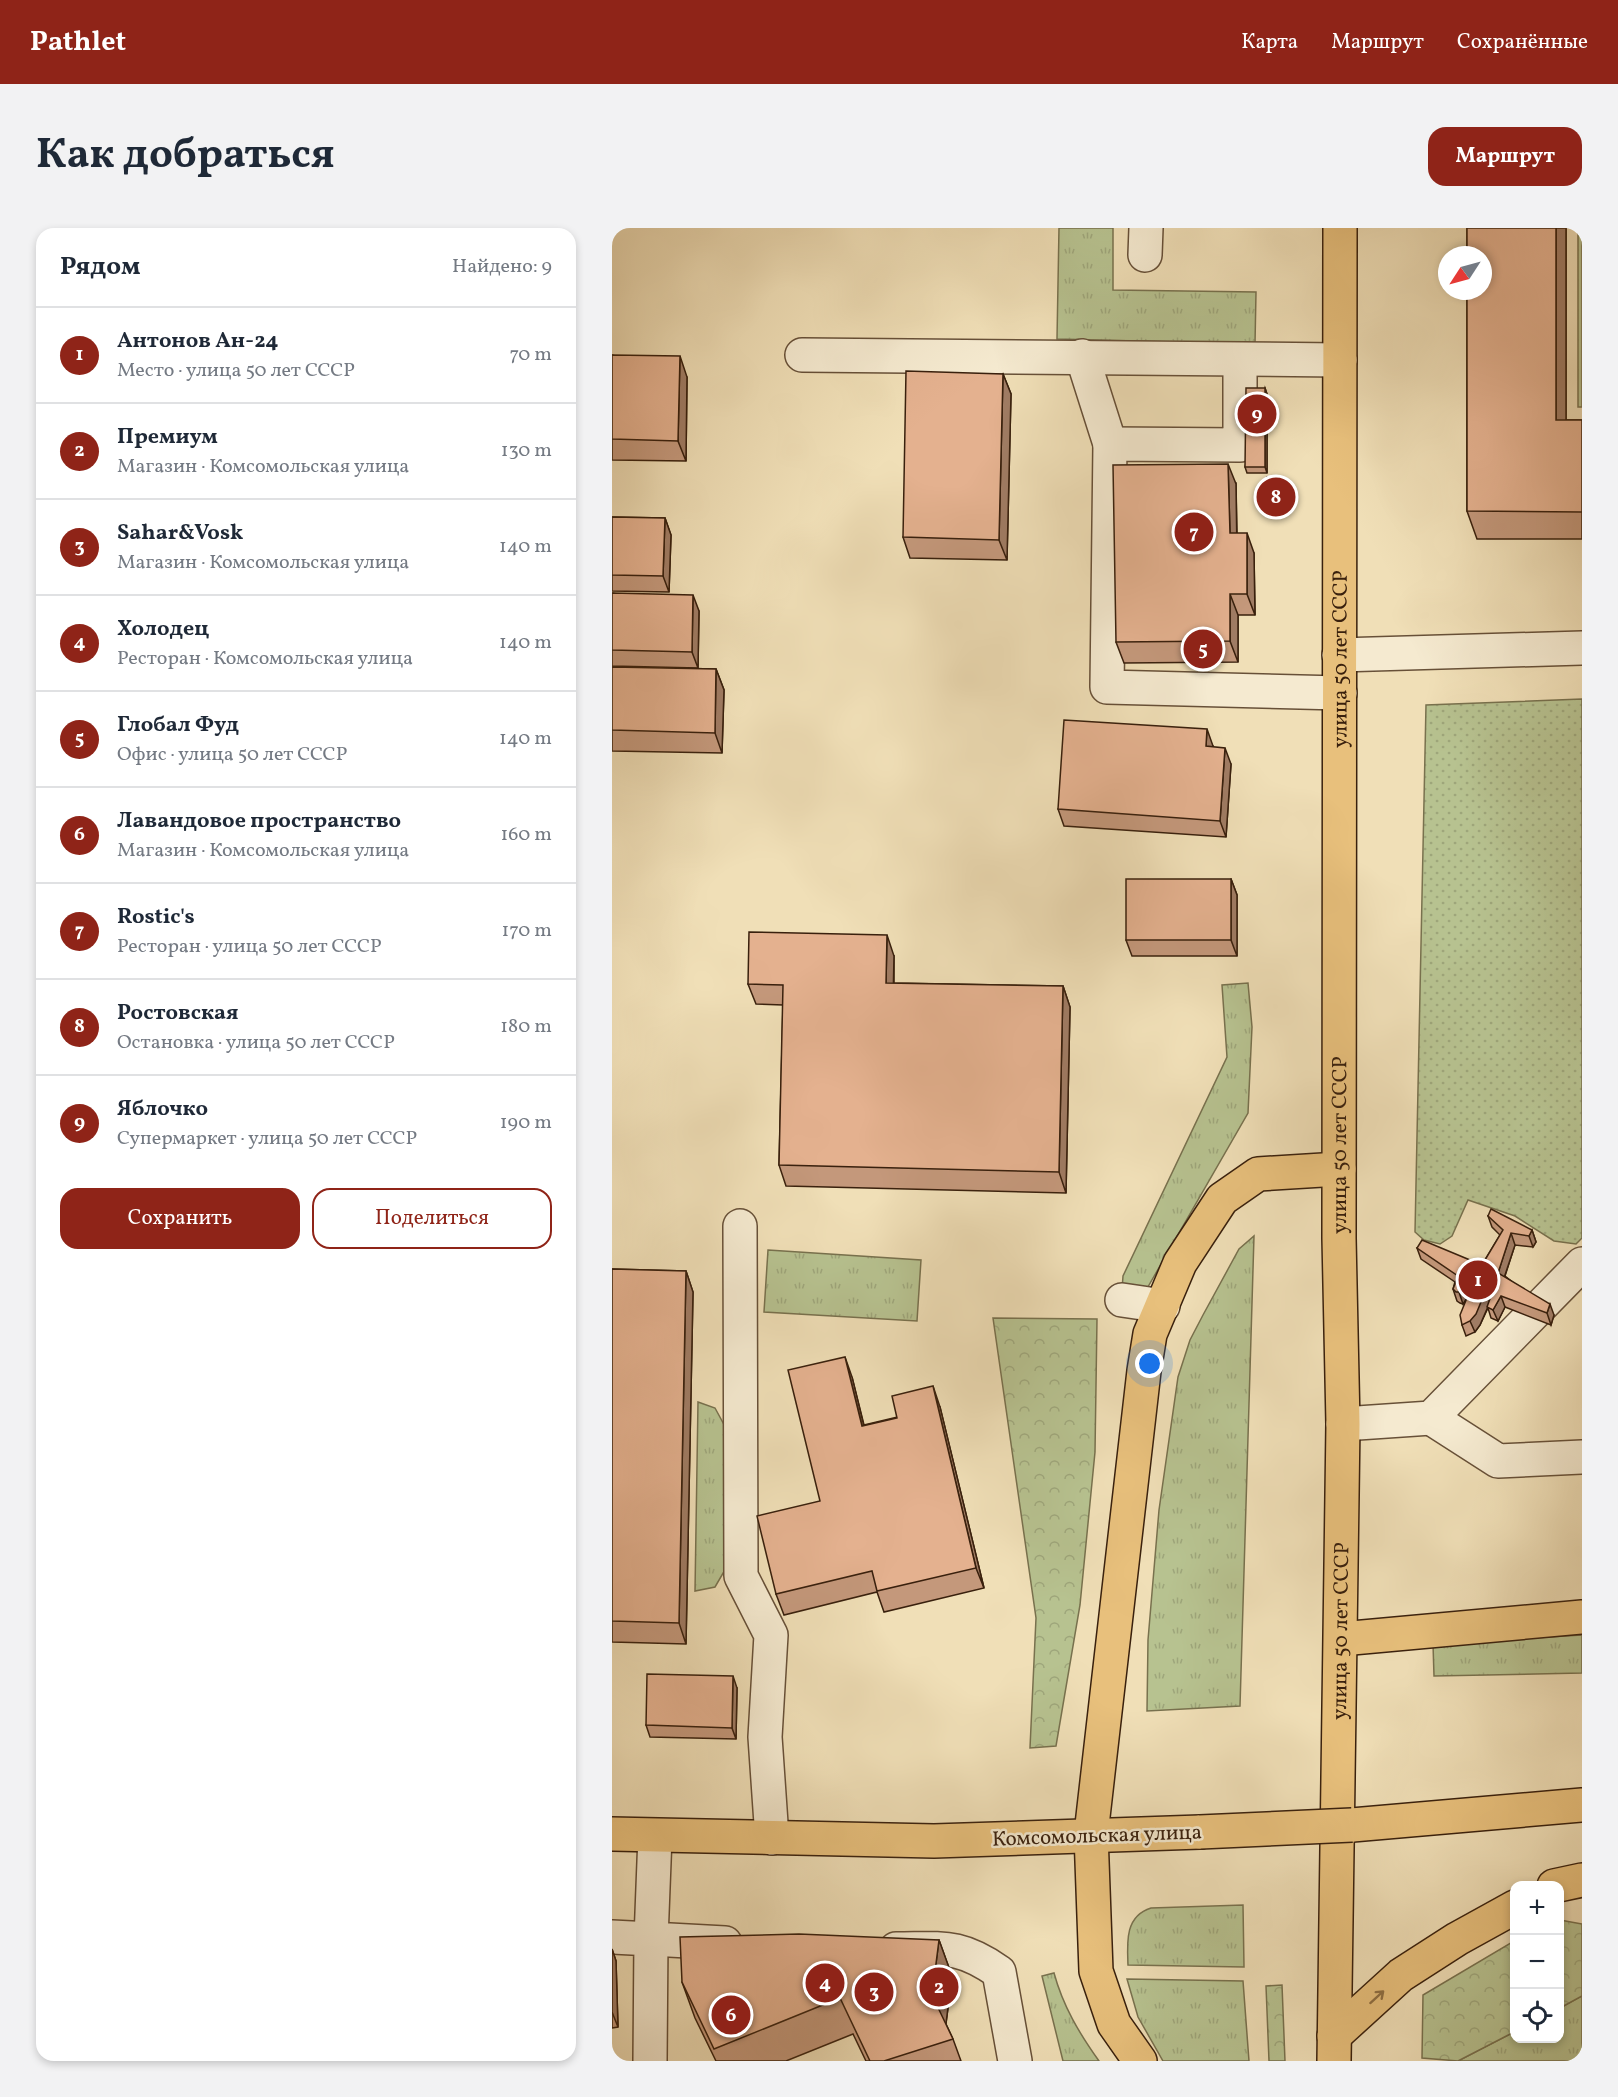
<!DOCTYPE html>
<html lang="ru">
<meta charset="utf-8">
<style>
:root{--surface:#fff;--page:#f2f2f3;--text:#1f2937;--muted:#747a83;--line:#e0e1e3;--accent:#8f2418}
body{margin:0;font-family:Vollkorn,serif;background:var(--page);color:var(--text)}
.controls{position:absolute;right:18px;bottom:18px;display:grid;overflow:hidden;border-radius:12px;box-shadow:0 3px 9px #0003}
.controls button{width:54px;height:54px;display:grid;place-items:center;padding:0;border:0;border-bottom:2px solid var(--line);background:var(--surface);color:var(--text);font:30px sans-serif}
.compass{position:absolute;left:826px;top:18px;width:54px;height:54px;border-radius:50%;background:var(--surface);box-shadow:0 3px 9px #0003;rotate:234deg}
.you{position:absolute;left:538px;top:1136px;width:21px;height:21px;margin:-15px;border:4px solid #fff;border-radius:50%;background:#1a73e8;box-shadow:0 0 0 9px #1a73e833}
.badge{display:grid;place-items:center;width:39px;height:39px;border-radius:50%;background:var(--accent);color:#fff;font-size:20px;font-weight:700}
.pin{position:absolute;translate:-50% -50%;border:3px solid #fff;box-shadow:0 2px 6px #0006}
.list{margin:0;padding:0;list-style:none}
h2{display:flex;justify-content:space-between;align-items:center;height:78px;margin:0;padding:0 24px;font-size:26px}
h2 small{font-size:20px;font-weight:400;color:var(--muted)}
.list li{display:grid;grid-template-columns:39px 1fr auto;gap:18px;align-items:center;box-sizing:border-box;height:96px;padding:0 24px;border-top:2px solid var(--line)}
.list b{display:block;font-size:22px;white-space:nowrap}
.list p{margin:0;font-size:20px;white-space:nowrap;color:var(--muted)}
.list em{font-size:20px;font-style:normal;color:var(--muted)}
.actions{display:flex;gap:12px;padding:18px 24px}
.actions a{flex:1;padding:14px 0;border:2px solid var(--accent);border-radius:18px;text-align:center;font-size:21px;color:var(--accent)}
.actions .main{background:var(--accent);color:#fff}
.icon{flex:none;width:33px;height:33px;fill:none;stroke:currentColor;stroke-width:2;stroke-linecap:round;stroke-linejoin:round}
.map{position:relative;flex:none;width:970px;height:1833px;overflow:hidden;border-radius:18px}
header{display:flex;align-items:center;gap:36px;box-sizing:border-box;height:84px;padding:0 30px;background:var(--accent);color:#fff}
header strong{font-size:28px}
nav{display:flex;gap:33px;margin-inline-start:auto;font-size:21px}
.intro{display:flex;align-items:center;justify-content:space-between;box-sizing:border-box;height:144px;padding:0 36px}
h1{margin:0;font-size:42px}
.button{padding:15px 27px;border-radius:18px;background:var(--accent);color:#fff;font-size:21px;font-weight:700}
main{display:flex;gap:36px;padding:0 36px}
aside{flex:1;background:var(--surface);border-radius:18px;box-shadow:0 3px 9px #0003}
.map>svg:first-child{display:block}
.grass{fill:url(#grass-tufts);stroke:#78714e;stroke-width:1.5}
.forest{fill:url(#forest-crowns);stroke:#78714e;stroke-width:1.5}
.park{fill:url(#park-dots);stroke:#78714e;stroke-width:1.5}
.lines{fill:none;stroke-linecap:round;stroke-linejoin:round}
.minor-casing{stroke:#675038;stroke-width:36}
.major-casing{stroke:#39200d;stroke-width:36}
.minor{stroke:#f5ead0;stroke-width:33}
.major{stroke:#e8c07c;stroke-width:33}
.major-bridge-casing{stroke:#39200d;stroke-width:36;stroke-linecap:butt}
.major-bridge{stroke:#e8c07c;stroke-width:33}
.wall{fill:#c4987b;stroke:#39200d;stroke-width:1.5}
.shaded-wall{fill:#a07c64;stroke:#39200d;stroke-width:1.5}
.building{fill:#e4b18f;stroke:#39200d;stroke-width:1.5}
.oneway{stroke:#907044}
.labels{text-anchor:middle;stroke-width:5;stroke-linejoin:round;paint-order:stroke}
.street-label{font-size:21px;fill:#39200d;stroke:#f5ead0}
</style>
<header>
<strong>Pathlet</strong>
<nav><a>Карта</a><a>Маршрут</a><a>Сохранённые</a></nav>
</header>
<div class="intro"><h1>Как добраться</h1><a class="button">Маршрут</a></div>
<main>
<aside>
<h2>Рядом<small>Найдено: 9</small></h2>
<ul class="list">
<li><span class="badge">1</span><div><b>Антонов Ан-24</b><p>Место · улица 50 лет СССР</p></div><em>70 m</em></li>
<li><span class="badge">2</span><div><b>Премиум</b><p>Магазин · Комсомольская улица</p></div><em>130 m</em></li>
<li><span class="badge">3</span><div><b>Sahar&amp;Vosk</b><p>Магазин · Комсомольская улица</p></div><em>140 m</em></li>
<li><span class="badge">4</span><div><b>Холодец</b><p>Ресторан · Комсомольская улица</p></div><em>140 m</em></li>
<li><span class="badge">5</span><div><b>Глобал Фуд</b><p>Офис · улица 50 лет СССР</p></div><em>140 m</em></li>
<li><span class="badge">6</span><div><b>Лавандовое пространство</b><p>Магазин · Комсомольская улица</p></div><em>160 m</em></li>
<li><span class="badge">7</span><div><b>Rostic's</b><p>Ресторан · улица 50 лет СССР</p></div><em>170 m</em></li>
<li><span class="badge">8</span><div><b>Ростовская</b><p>Остановка · улица 50 лет СССР</p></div><em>180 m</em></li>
<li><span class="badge">9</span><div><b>Яблочко</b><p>Супермаркет · улица 50 лет СССР</p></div><em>190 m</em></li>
</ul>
<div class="actions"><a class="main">Сохранить</a><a>Поделиться</a></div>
</aside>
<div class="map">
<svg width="970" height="1833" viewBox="0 0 970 1833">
<defs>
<pattern id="grass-tufts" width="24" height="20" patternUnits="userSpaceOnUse" patternTransform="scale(1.5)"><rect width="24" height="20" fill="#b7c290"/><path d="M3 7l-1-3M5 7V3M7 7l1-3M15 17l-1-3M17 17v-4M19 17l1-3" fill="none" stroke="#9ea67b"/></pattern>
<pattern id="forest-crowns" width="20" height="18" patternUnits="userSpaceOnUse" patternTransform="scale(1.5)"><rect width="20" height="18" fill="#b7c290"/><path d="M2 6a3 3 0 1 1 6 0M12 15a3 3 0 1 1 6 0" fill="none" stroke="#9ea67b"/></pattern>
<pattern id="park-dots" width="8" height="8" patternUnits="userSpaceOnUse" patternTransform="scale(1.5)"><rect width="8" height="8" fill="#b7c290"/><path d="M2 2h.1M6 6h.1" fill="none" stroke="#9ea67b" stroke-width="1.8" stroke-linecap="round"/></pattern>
</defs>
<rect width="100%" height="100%" fill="#f0dfb7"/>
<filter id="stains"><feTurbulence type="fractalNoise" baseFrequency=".00333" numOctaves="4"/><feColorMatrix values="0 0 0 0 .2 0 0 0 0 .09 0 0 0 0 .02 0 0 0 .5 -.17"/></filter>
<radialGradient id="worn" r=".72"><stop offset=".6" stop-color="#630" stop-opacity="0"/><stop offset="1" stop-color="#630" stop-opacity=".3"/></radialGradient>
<g class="grass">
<path d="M447 0H501V62L644 64 643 116 445 111Z"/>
<rect x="966" y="0" width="4" height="179"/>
<path d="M636 755 640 799 636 885 533 1064 510 1062 511 1048 615 829 610 757Z"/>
<path d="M642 1008 628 1478 535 1483 536 1412 547 1282 566 1149 578 1112 591 1087 627 1021Z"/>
<path d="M156 1022 309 1032 305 1093 152 1084Z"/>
<path d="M86 1174 103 1180 116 1204 117 1335 103 1359 83 1363Z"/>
<path d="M970 1407V1445L822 1448 821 1416Z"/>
<path d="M631 1677 632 1739 516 1737C515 1714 513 1688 539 1680Z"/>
<path d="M442 1745C451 1778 467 1805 487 1833H451L430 1748Z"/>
<path d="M515 1751 631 1753 637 1833H551L526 1789Z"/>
<path d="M970 1768V1833H846L902 1804 903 1810H948V1780Z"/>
</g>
<g class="forest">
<path d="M381 1090 485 1091 483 1224 468 1377 444 1518 418 1520 424 1390Z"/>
<path d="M948 1692 970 1696V1768L948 1780Z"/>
<path d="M902 1713V1804L846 1833 810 1830 811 1767Z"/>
<path d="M670 1757 673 1833H657L654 1758Z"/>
</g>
<path class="park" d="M970 471V1010L964 1016 942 1013 903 988 856 972 840 1008 828 1016 812 1012 803 1004 814 477Z"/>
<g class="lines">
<g class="minor-casing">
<g id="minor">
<path d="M533 27 534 0"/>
<path d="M190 127 728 132"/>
<path d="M470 128 498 216"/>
<path d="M628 133V217L498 216 495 459 728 465"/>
<path d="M727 427 970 420"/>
<path d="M128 998 129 1348 159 1407 153 1509 160 1610"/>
<path d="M510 1072 551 1078"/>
<path d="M819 1190 886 1233 970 1229"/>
<path d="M731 1196 819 1190 970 1036"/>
<path d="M43 1608 39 1711 113 1715"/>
<path d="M0 1709 39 1711 38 1833"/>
<path d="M284 1721C331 1721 347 1716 387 1744L403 1833"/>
</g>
</g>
<g class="major-casing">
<g id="major">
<path d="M729 1411 970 1389"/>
<path d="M740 1597 970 1577"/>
<path d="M0 1606 322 1613 588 1604"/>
<path d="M942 1658 970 1652"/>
<path d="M722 1808 789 1747 845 1711 903 1679"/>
<path d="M528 1833 502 1796 484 1743 479 1606 532 1143 538 1106 568 1035 610 971 646 946 727 941"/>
<path id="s1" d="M722 1833 731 1196 727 1010 728 0"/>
</g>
</g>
<use href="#minor" class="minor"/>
<use href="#major" class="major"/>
<g class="major-bridge-casing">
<path id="major-bridge" d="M588 1604 740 1597"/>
</g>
<use href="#major-bridge" class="major-bridge"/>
</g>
<g class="wall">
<path d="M855 0H954V192H970V311H865L855 283Z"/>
<path d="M0 127 75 149 74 233 0 232Z"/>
<path d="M391 146 399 166 395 332 298 330 291 309Z"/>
<path d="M653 160 655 166V245H635L633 239Z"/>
<path d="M668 250 670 256V283H657L655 278Z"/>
<path d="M624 256 625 305 642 325 643 387H626V434L512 435 504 414Z"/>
<path d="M0 289 53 290 59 307 57 364 0 363Z"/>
<path d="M0 365 87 383 86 440 0 438Z"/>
<path d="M0 439 104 441 112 462 110 525 0 523Z"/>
<path d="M601 518V519L619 536 614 609 452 598 446 581Z"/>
<path d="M619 651 625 667V728H520L514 712Z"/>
<path d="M282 728V755L451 758 458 779 454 965 174 958 167 937 171 777 144 776 136 756Z"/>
<path d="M876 988 920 1002 924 1014 921 1019 903 1017 893 1048 942 1087 939 1097 893 1079 886 1093 879 1090 876 1080 868 1097 863 1104 854 1108 850 1097 855 1069 851 1076 848 1075 845 1073 841 1061 843 1054 809 1031 805 1020 870 1037 888 1007 880 999Z"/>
<path d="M0 1041 74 1043 81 1064 74 1416 0 1414Z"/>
<path d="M240 1149 252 1197 328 1179 372 1360 272 1384 265 1364 172 1387 164 1366 208 1273Z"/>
<path d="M125 1460 124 1511 38 1509 34 1497Z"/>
<path d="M327 1712 340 1748 334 1796 341 1811 349 1833H254L241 1806 174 1833H104L83 1790 70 1754Z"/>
<path d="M0 1721 4 1733 6 1799 0 1800Z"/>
</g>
<g class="shaded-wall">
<path d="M944 0H954V219L944 192Z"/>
<path d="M68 128 75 149 74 233 66 213Z"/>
<path d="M391 146 399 166 395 332 387 312Z"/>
<path d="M653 160 655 166V245L653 239Z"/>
<path d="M616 236 624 256 625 326 618 305Z"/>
<path d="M668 250 670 256V283L668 277Z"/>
<path d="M53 290 59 307 57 364 51 348Z"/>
<path d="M635 305 642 325 643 387 635 366Z"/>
<path d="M618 366 626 387V434L618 413Z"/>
<path d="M81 367 87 383 86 440 80 424Z"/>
<path d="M104 441 112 462 110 525 103 505Z"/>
<path d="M595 501 601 518 600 535 594 518Z"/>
<path d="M613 520 619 536 614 609 608 593Z"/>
<path d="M619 651 625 667V728L619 712Z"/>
<path d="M275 707 282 728 281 775 274 755Z"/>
<path d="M451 758 458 779 454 965 447 944Z"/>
<path d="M920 1002 924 1014 921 1019 917 1008Z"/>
<path d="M899 1005 903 1017 890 1056 886 1045Z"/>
<path d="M74 1043 81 1064 74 1416 67 1395Z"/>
<path d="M855 1052 859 1064 851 1076 847 1064Z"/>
<path d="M874 1062 878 1074 868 1097 863 1104 858 1093Z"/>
<path d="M889 1068 893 1079 886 1093 881 1082Z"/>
<path d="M938 1076 942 1087 939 1097 935 1085Z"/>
<path d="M233 1129 240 1149 257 1219 250 1198Z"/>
<path d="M321 1158 328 1179 372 1360 364 1340Z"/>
<path d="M121 1448 125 1460 124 1511 120 1500Z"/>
<path d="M327 1712 340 1748 333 1803 320 1767Z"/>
<path d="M0 1721 4 1733 6 1799 0 1784Z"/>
</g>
<g class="building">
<path d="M855 0H944V192H970V284L855 283V63H871V27H855Z"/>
<path d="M0 127 68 128 66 213 0 211Z"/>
<path d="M294 143 391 146 387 312 291 309Z"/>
<path d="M634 160H653V239H633Z"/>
<path d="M616 236 618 305H635V366H618V413L504 414 501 237Z"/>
<path d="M655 249 668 250V277L655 278Z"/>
<path d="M0 289 53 290 51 348 0 347Z"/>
<path d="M0 365 81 367 80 424 0 422Z"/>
<path d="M0 439 104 441 103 505 0 502Z"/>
<path d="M452 492 595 501 594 518 613 520 608 593 446 581Z"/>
<rect x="514" y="651" width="105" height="61"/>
<path d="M137 704 275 707 274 755 451 758 447 944 167 937 171 757 136 756Z"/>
<path d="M879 981 920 1002 917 1008 899 1005 886 1045 938 1076 935 1085 889 1068 881 1082 875 1079 880 1065 874 1062 864 1086 858 1093 850 1097 848 1087 861 1055 855 1052 847 1064H844L841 1061 846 1048 805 1020 810 1012 870 1037 891 1002 876 988Z"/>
<path d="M0 1041 74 1043 67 1395 0 1393Z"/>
<path d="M233 1129 250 1198 285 1190 280 1168 321 1158 364 1340 265 1363 260 1343 164 1366 145 1288 208 1273 176 1142Z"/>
<path d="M35 1446 121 1448 120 1500 34 1497Z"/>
<path d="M187 1706 327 1712 320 1767 341 1811 272 1833H258L228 1770 102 1821 70 1754 68 1709Z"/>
</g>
<defs><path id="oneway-shaft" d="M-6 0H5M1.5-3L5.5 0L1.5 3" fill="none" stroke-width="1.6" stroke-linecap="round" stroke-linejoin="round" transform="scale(1.5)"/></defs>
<use class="oneway" href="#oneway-shaft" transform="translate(765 1769) rotate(-42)"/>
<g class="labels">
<g class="street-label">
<text dy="7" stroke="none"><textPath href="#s1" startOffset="1402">улица 50 лет СССР</textPath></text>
<text dy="7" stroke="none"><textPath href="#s1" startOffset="916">улица 50 лет СССР</textPath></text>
<text dy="7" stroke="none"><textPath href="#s1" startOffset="430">улица 50 лет СССР</textPath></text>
<text transform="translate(485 1607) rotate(-2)" y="7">Комсомольская улица</text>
</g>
</g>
<rect width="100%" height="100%" filter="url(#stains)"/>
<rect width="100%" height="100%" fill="url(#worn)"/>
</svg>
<div class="controls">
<button>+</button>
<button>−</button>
<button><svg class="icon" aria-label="locate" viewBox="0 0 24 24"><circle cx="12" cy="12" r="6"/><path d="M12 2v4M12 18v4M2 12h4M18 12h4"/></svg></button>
</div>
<svg class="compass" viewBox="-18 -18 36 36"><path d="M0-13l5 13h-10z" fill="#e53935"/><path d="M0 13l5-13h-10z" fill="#747a83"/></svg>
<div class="you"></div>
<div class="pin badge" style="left:866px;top:1052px">1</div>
<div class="pin badge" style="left:327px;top:1759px">2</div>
<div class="pin badge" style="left:262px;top:1764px">3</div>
<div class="pin badge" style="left:213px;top:1755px">4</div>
<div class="pin badge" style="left:591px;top:421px">5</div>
<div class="pin badge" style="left:119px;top:1787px">6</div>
<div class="pin badge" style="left:582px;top:304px">7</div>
<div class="pin badge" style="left:664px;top:269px">8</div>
<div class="pin badge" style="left:645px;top:186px">9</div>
</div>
</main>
